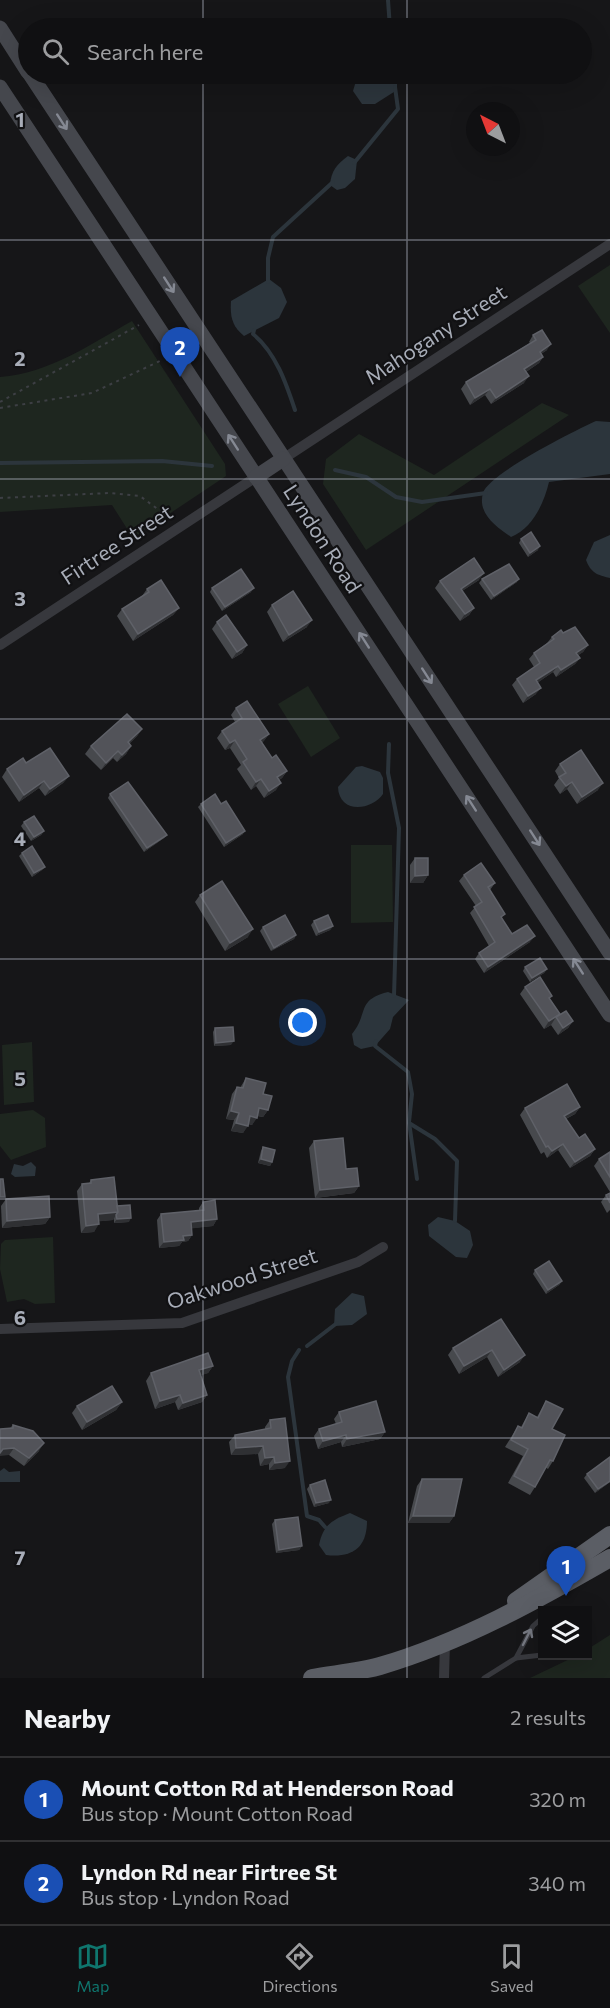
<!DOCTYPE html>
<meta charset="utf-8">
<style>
:root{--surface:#101012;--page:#19191b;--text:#f1f3f6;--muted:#9c9d9f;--line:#303032;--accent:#0f766e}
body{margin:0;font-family:Commissioner,sans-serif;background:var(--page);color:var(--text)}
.controls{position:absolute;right:18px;bottom:18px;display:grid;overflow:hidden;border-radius:0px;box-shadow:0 6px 24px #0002}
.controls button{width:54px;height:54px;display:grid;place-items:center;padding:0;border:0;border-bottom:2px solid var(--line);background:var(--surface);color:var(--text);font:30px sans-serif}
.compass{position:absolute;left:466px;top:102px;width:54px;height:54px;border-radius:50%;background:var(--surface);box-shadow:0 6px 24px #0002;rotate:318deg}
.you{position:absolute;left:303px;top:1023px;width:21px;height:21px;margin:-15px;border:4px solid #fff;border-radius:50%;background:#1a73e8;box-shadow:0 0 0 9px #1a73e833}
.badge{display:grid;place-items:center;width:39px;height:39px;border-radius:50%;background:var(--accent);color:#fff;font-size:20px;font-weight:700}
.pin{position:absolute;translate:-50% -50px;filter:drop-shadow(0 2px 3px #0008)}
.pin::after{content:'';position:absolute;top:32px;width:21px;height:18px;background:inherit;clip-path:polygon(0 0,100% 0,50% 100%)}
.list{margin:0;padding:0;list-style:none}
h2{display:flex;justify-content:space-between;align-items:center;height:78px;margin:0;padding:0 24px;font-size:26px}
h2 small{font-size:20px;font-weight:400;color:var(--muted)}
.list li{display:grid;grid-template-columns:39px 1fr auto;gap:18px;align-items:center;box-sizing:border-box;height:84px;padding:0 24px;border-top:2px solid var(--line)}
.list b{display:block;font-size:22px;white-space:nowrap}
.list p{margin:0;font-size:20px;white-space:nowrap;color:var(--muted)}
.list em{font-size:20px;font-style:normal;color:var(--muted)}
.icon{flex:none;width:33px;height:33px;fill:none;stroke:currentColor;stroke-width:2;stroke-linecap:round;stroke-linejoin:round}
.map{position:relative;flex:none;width:610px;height:1678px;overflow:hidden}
.search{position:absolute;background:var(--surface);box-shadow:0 6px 24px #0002;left:18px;right:18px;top:18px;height:66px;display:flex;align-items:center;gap:15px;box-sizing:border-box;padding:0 21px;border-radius:33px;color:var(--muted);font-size:22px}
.sheet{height:246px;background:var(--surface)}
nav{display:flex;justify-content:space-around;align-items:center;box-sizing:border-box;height:84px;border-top:2px solid var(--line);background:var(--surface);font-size:16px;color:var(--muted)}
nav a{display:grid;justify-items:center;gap:3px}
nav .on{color:var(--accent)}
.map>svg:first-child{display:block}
.green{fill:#1e261f}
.water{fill:#2c353c}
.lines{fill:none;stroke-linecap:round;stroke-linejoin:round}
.stream{stroke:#2c353c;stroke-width:4}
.path{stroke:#3d3f44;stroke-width:2;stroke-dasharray:3 4.5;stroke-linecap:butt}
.service{stroke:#37383d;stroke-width:5}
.minor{stroke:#37383d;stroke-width:10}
.secondary{stroke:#45474d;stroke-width:15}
.trunk{stroke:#5b5e65;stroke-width:18}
.wall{fill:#47494d}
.shaded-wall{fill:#2f3033}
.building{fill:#525359;stroke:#5f6168;stroke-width:1.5}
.oneway{stroke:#858993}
.oneway2{stroke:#757881}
.grid{fill:none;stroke:#a8adb8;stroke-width:1.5;stroke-opacity:0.55}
.labels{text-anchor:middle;stroke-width:4.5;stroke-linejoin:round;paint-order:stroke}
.street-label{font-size:21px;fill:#a8adb8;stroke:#111113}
.grid-label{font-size:20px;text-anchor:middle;font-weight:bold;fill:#a8adb8;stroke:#111113;stroke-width:4.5;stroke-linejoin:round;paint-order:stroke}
</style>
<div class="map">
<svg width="610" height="1678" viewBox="0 0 610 1678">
<rect width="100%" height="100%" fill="#161618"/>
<g class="green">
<path d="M610 265V333L578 286Z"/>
<path d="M132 321 225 464 226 476 133 538 112 505 0 512V377C50 373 89 345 132 321Z"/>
<path d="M542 403 569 415 366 550 323 484 326 459 359 434 434 475Z"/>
<path d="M308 686 340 738 311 757 278 704Z"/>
<path d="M351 845H392L393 922 351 923Z"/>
<path d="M32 1042 34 1102 4 1105 2 1045Z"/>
<path d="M33 1110 45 1118 46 1147 11 1160 0 1146V1114Z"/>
<path d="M53 1237 55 1303 35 1304 24 1299 7 1302 0 1269 1 1244 5 1240Z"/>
<path d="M610 1635V1678H530L576 1656H588V1649Z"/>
</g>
<g class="water">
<path d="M358 74H397V90L375 104H362L353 91Z"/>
<path d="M348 156 357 160 355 179 345 188 337 190 330 185C331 171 337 164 348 156Z"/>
<path d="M269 279 281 288 287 302 279 318 244 336C232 326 230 317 231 301Z"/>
<path d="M596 421 610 422V474L549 482C544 503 533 528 511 537 497 527 477 514 483 493 488 474 576 430 596 421Z"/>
<path d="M610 535V578C597 575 591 573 586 560L594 542Z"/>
<path d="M362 766 380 772 383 778V794C371 811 339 814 338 787L356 767Z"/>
<path d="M388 992 409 1000 393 1017 390 1029 375 1046 361 1049 354 1045 352 1034C369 1013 356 1000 388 992Z"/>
<path d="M31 1162 36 1167 35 1176 15 1177 11 1174 14 1164 23 1166Z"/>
<path d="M438 1217 455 1221 470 1231 473 1245 467 1258 456 1257 429 1236 428 1225Z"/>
<path d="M352 1293 364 1296 367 1314 352 1325 334 1326 335 1309Z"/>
<path d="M4 1468 9 1472 20 1471V1482H0V1471Z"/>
<path d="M350 1513 367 1521C367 1548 352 1558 326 1555L319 1545C323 1525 332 1520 350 1513Z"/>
</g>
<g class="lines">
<g class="stream">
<path d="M388 0 390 28"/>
<path d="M354 163 398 109 395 87"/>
<path d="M268 282V258L273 237 333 182"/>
<path d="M254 330 253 334C276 353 286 383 295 410"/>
<path d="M0 463 162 461 212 466"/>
<path d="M335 470 366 477 396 497 422 502 486 493"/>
<path d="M389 744 388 773 399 828 394 996"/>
<path d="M376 1041 375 1046 408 1072 412 1094 409 1122 417 1179"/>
<path d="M409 1123 435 1139 457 1161 455 1221"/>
<path d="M307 1346 337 1323"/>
<path d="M299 1350 292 1361 288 1377 307 1516 319 1520 325 1527"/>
</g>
<g class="path">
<path d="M0 402 139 325"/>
<path d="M0 408 92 393 162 360"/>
<path d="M0 498 110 493 140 496 171 519"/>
</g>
<g class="service">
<path d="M516 1658 533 1626 542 1618"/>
<path d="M484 1678 516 1658 542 1655"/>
</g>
<g class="minor">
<path d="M283 459 610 244"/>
<path d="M0 645 256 477"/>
<path d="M0 1329 182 1323 358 1262 383 1247"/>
<path d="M444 1678 445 1642"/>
</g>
<g class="secondary">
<path d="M0 28 28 72"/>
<path d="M30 74 610 953"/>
<path d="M0 87 610 1015"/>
<path d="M256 477 283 459"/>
</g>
<g class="trunk">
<path d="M516 1601 610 1535"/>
<path d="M312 1678C334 1674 358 1672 380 1666 462 1642 537 1600 610 1558"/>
</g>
</g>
<g class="wall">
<path d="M533 335 547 350 541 354 543 357 539 363 526 372 524 383 491 404 485 395 470 405 461 389 466 382 530 343 529 342Z"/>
<path d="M521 539 538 550 528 557 519 543Z"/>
<path d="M482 579 517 582 491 600 479 583Z"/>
<path d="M479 580 462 591 474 608 469 615 460 621 435 588 440 581Z"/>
<path d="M212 588 251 592 222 611 210 592Z"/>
<path d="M147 589 179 608 173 615 133 641 117 616 122 609 142 596Z"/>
<path d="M272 605 307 627 283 642 267 612Z"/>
<path d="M217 622 247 645 242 653 232 659 212 629Z"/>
<path d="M563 633 588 645 583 652 578 655 580 658 575 664 556 677 553 672 537 683 536 694 523 703 512 685 517 679 534 667 529 659 534 653 547 643 552 637Z"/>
<path d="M236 708 269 734 262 743 272 758 287 771 282 778 279 780 276 790 264 798 256 786 251 790 237 769 241 765 230 748 225 750 217 738 222 731 235 722 231 715Z"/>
<path d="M142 729 137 736 129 744 131 746 126 754 117 762 113 758 101 770 85 754 91 746Z"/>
<path d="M26 763 69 776 63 783 45 796 39 788 19 802 2 777 7 769Z"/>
<path d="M560 764 598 790 577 804 567 789 560 794 554 785 559 778 555 771Z"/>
<path d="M110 794 167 835 164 838 144 852 108 798Z"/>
<path d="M201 804 243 834 224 847 198 807Z"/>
<path d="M24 822 44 831 41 835 31 841 21 826Z"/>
<path d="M22 853 45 867 42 870 32 877 19 856Z"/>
<path d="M415 858 428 875 423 883H410V865Z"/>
<path d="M464 875 495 883 490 890 502 919 512 934 530 942 484 973 475 959 479 953 489 946 470 913 476 906 459 881Z"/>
<path d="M200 895 248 937 225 951 195 902Z"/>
<path d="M314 921 333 926 330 930 316 936 311 925Z"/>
<path d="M263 927 296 935 294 939 271 951 260 931Z"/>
<path d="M525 967 547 969 544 973 530 982 523 971Z"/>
<path d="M525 987 550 999 560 1014 573 1021 568 1028 558 1035 551 1025 544 1029 520 994Z"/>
<path d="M215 1028 231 1045 214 1046 213 1032Z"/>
<path d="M246 1078 263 1094 268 1110 263 1117 257 1116 252 1125 248 1124 243 1133 231 1131 234 1120 226 1119 232 1094 237 1087 240 1088Z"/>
<path d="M580 1107 575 1114 566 1119 579 1138 595 1149 590 1156 570 1168 558 1150 547 1158 544 1152 541 1154 520 1115 525 1108Z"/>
<path d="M314 1141 346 1169 359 1186 354 1193 315 1198 309 1148Z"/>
<path d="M263 1147 272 1162 270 1166 258 1163 261 1151Z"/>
<path d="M610 1152V1192L594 1166 599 1159Z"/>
<path d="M91 1180 117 1206 129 1222 114 1223V1218L113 1220 99 1221 94 1232 81 1233 77 1191 82 1184 89 1183Z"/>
<path d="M610 1193V1210L607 1213 601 1202 606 1195Z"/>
<path d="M6 1199 50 1217 45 1224 2 1228 1 1206Z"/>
<path d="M203 1202 217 1219 213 1226 192 1228V1235L188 1241 182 1242 179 1246 159 1248 157 1220 161 1214 199 1211V1208Z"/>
<path d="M535 1270 562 1281 559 1285 546 1294 533 1274Z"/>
<path d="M501 1319 520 1362 498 1377 487 1357 459 1374 448 1355 453 1348Z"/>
<path d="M213 1366 208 1373 200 1375 207 1395 202 1402 178 1410 175 1402 155 1409 146 1381 151 1373Z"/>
<path d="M546 1401 552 1429 553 1461 548 1469 545 1467 535 1487 530 1495 508 1483 523 1456 505 1447 518 1426 521 1427 529 1413 537 1417Z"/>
<path d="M122 1402 116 1410 82 1430 72 1413 77 1406Z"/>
<path d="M339 1412 385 1432 380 1439 342 1447 341 1442 318 1449 314 1436 319 1429 336 1424 334 1419Z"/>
<path d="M270 1420 285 1468 269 1470V1464L260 1466 258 1454 231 1455 229 1442 235 1435 265 1429V1427Z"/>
<path d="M13 1425 39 1451 24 1466 9 1455 10 1428Z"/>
<path d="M610 1457V1482L595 1493 584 1478 587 1474Z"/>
<path d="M422 1479 454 1516 449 1523H408L417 1486Z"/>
<path d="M310 1485 329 1503 314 1507 307 1489Z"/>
<path d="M275 1520 302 1546 299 1550 276 1553 272 1524Z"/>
</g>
<g class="shaded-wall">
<path d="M551 344 547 350 535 358 540 352Z"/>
<path d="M543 357 539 363 520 376 524 369Z"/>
<path d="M529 376 524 383 491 404 496 398Z"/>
<path d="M490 389 485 395 470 405 475 398Z"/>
<path d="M540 546 538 550 528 557 530 553Z"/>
<path d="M484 573 479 580 456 595 461 589Z"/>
<path d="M519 579 517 582 491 600 494 596Z"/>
<path d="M254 588 251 592 222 611 225 607Z"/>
<path d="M179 608 173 615 133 641 138 634Z"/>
<path d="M474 608 469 615 460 621 465 614Z"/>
<path d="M312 620 307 627 283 642 289 635Z"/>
<path d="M247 645 242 653 232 659 237 652Z"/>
<path d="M588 645 583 652 572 660 576 653Z"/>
<path d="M580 658 575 664 556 677 561 670Z"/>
<path d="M558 666 553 672 531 687 536 680Z"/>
<path d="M541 688 536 694 523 703 528 696Z"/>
<path d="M142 729 137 736 122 750 128 742Z"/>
<path d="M269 734 264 741 255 747 260 740Z"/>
<path d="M235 740 230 748 225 750 230 743Z"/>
<path d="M131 746 126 754 117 762 122 755Z"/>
<path d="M118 751 113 758 101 770 106 763Z"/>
<path d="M287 771 282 778 272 784 277 777Z"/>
<path d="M69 776 63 783 45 796 50 789Z"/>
<path d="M261 779 256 786 251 790 256 782Z"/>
<path d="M44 781 39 788 19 802 24 795Z"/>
<path d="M572 782 567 789 560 794 566 786Z"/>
<path d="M281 783 276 790 264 798 269 791Z"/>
<path d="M603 783 598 790 577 804 582 797Z"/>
<path d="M44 831 41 835 31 841 34 837Z"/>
<path d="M245 831 243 834 224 847 226 843Z"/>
<path d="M167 835 164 838 144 852 147 848Z"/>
<path d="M45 867 42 870 32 877 34 873Z"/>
<path d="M428 875 423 883H410L415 876Z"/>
<path d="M333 926 330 930 316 936 319 932Z"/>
<path d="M253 929 248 937 225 951 230 943Z"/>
<path d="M296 935 294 939 271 951 274 948Z"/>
<path d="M535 936 530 942 484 973 488 967Z"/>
<path d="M547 969 544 973 530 982 532 978Z"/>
<path d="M556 1017 551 1025 544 1029 549 1021Z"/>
<path d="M573 1021 568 1028 558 1035 563 1028Z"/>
<path d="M234 1041 231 1045 214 1046 216 1043Z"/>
<path d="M580 1107 575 1114 559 1122 564 1116Z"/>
<path d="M259 1108 268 1110 263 1117 254 1115Z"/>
<path d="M231 1111 239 1113 234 1120 226 1119Z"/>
<path d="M250 1116 257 1118 252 1125 245 1123Z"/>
<path d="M236 1123 248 1126 243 1133 231 1131Z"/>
<path d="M563 1144 558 1150 547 1158 552 1151Z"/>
<path d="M595 1149 590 1156 570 1168 575 1162Z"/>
<path d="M261 1159 272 1162 270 1166 258 1163Z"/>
<path d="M359 1186 354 1193 315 1198 320 1190Z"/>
<path d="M118 1212 113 1220 93 1222 98 1214Z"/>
<path d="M50 1217 45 1224 2 1228 7 1221Z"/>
<path d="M131 1218 129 1222 114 1223 117 1219Z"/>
<path d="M217 1219 213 1226 187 1229 191 1222Z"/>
<path d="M99 1224 94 1232 81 1233 86 1226Z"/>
<path d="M192 1235 188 1241 182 1242 179 1246 159 1248 164 1242 183 1236Z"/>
<path d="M562 1281 559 1285 546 1294 548 1290Z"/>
<path d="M492 1350 487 1357 459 1374 464 1366Z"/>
<path d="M525 1355 520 1362 498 1377 504 1370Z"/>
<path d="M213 1366 208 1373 194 1378 199 1370Z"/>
<path d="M180 1395 175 1402 155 1409 160 1401Z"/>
<path d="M207 1395 202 1402 178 1410 183 1403Z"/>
<path d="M122 1402 116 1410 82 1430 87 1422Z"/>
<path d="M385 1432 380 1439 342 1447 347 1439Z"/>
<path d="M346 1435 341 1442 318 1449 323 1441Z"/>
<path d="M44 1443 39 1451 24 1466 29 1458Z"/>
<path d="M263 1446 258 1454 231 1455 236 1448Z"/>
<path d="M14 1448 9 1455 0 1456V1453L3 1449Z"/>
<path d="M274 1457 269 1464 260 1466 265 1458Z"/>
<path d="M290 1461 285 1468 269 1470 275 1463Z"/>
<path d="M610 1481V1482L595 1493 598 1489Z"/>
<path d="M331 1500 329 1503 314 1507 316 1503Z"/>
<path d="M413 1516H454L449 1523H408Z"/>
<path d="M302 1546 299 1550 276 1553 279 1550Z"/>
</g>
<g class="building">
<path d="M542 330 551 344 540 352 543 357 524 369 529 376 496 398 490 389 475 398 466 382 536 340 533 335Z"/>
<path d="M531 532 540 546 530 553 521 539Z"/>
<path d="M474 558 484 573 461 589 474 608 465 614 440 581Z"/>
<path d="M509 564 519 579 494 596 482 579Z"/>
<path d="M241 569 254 588 225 607 212 588Z"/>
<path d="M161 580 179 608 138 634 122 609 149 592 147 589Z"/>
<path d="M293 591 312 620 289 635 272 605Z"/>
<path d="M226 615 247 645 237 652 217 622Z"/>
<path d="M575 627 588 645 576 653 580 658 561 670 558 666 536 680 541 688 528 696 517 679 540 663 534 653 554 639 552 637 561 630 563 633Z"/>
<path d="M247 701 269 734 260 740 272 758 276 755 287 771 277 777 281 783 269 791 261 779 256 782 243 762 247 759 235 740 230 743 222 731 242 718 236 708Z"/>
<path d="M127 714 142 729 128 742 131 746 122 755 118 751 106 763 91 746Z"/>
<path d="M50 748 69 776 50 789 44 781 24 795 7 769 23 758 26 763Z"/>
<path d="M581 750 603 783 582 797 572 782 566 786 559 777 566 773 560 764Z"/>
<path d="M128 782 167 835 147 848 110 794Z"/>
<path d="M215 794 221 804 226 801 245 831 226 843 201 804Z"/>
<path d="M34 816 44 831 34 837 24 822Z"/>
<path d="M32 846 45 867 34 873 22 853Z"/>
<path d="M415 858H428V875L415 876Z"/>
<path d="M481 863 495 883 488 887 505 914 501 917 512 934 527 925 535 936 488 967 479 953 495 942 474 907 482 902 464 875Z"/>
<path d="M222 881 253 929 230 943 200 895Z"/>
<path d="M285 915 296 935 274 948 263 927Z"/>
<path d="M328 915 333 926 319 932 314 921Z"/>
<path d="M540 958 547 969 532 978 525 967Z"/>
<path d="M540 977 552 996 549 998 560 1014 549 1021 525 987Z"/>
<path d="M566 1011 573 1021 563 1028 556 1017Z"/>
<path d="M233 1027 234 1041 216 1043 215 1028Z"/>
<path d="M246 1078 266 1083 263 1094 272 1096 268 1110 259 1108 257 1118 250 1116 248 1126 236 1123 239 1113 231 1111 237 1087 243 1088Z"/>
<path d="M567 1084 580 1107 564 1116 579 1138 585 1134 595 1149 575 1162 563 1144 552 1151 548 1146 546 1147 525 1108Z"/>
<path d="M343 1138 346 1169 357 1168 359 1186 320 1190 314 1141Z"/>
<path d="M263 1147 275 1150 272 1162 261 1159Z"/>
<path d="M610 1152V1177L599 1159Z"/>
<path d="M114 1177 118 1212 98 1214 99 1224 86 1226 82 1184 91 1183V1180Z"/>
<path d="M0 1179H3L5 1197H0Z"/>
<path d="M610 1193V1203L606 1195Z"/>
<path d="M49 1196 50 1217 7 1221 6 1199Z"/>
<path d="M215 1200 217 1219 191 1222 192 1235 183 1236 184 1240 164 1242 161 1214 204 1210 203 1202Z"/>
<path d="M130 1205 131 1218 117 1219 116 1215 118 1212 117 1206Z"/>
<path d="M549 1261 562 1281 548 1290 535 1270Z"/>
<path d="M501 1319 525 1355 504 1370 492 1350 464 1366 453 1348Z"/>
<path d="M208 1353 213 1366 199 1370 207 1395 183 1403 180 1395 160 1401 151 1373Z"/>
<path d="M112 1386 122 1402 87 1422 77 1406Z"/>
<path d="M376 1401 385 1432 347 1439 346 1435 323 1441 319 1429 342 1422 339 1412Z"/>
<path d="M546 1401 563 1409 552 1429 565 1435 553 1461 550 1460 535 1487 514 1476 528 1449 511 1440 518 1426 522 1428 529 1413 538 1418Z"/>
<path d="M285 1418 290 1461 275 1463 274 1457 265 1458 263 1446 236 1448 235 1435 271 1428 270 1420Z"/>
<path d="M13 1425 33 1431 44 1443 29 1458 14 1448 3 1449 0 1453V1429L13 1428Z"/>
<path d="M610 1457V1481L598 1489 587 1474Z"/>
<path d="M422 1479H462L454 1516H413Z"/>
<path d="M325 1480 331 1500 316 1503 310 1485Z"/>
<path d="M298 1517 302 1546 279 1550 275 1520Z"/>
</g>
<defs><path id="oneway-shaft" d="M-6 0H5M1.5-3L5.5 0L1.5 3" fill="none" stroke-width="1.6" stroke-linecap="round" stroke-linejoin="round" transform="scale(1.5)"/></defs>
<g class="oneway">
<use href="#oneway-shaft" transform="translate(62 122) rotate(57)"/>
<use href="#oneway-shaft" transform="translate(169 285) rotate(57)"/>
<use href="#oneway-shaft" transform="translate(233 442) rotate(-123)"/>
<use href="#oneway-shaft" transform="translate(364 640) rotate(-123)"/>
<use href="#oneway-shaft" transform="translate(427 676) rotate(57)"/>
<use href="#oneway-shaft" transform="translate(471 803) rotate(-123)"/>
<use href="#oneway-shaft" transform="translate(535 838) rotate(57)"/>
<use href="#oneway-shaft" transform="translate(578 966) rotate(-123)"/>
</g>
<use class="oneway2" href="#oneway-shaft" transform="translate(527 1637) rotate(-63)"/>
<path class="grid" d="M203 0V28M407 0V28M203 74V1678M407 74V1678M0 240H610M0 479H610M0 719H610M0 959H610M0 1199H610M0 1438H610"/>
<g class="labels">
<g class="street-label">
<text transform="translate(436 335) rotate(-33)" y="7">Mahogany Street</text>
<text transform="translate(322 539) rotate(57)" y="7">Lyndon Road</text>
<text transform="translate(117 545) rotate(-33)" y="7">Firtree Street</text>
<text transform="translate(242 1279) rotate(-18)" y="7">Oakwood Street</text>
</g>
</g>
<g class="grid-label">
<text x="20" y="127">1</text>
<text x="20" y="366">2</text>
<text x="20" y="606">3</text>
<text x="20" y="846">4</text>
<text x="20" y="1086">5</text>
<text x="20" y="1325">6</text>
<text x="20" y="1565">7</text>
</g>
</svg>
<div class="controls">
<button><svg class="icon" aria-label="layers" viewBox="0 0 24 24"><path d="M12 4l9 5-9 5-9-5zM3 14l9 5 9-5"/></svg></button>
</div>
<svg class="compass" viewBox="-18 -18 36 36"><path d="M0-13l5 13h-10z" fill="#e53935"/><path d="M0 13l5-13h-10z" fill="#9c9d9f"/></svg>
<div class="you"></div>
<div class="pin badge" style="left:566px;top:1596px;background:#1a4fb4">1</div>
<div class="pin badge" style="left:180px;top:377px;background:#1a4fb4">2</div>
<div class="search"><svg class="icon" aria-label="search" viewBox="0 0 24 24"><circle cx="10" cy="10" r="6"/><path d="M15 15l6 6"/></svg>Search here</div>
</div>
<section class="sheet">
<h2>Nearby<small>2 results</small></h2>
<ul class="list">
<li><span class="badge" style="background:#1a4fb4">1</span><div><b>Mount Cotton Rd at Henderson Road</b><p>Bus stop · Mount Cotton Road</p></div><em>320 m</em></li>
<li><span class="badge" style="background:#1a4fb4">2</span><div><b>Lyndon Rd near Firtree St</b><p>Bus stop · Lyndon Road</p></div><em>340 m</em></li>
</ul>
</section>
<nav>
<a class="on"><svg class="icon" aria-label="map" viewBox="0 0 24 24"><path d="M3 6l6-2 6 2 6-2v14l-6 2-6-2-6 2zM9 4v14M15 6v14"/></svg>Map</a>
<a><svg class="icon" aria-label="directions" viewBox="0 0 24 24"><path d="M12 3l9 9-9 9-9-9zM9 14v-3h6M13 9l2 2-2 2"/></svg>Directions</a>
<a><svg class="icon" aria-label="saved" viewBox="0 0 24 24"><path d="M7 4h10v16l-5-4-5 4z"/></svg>Saved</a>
</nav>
